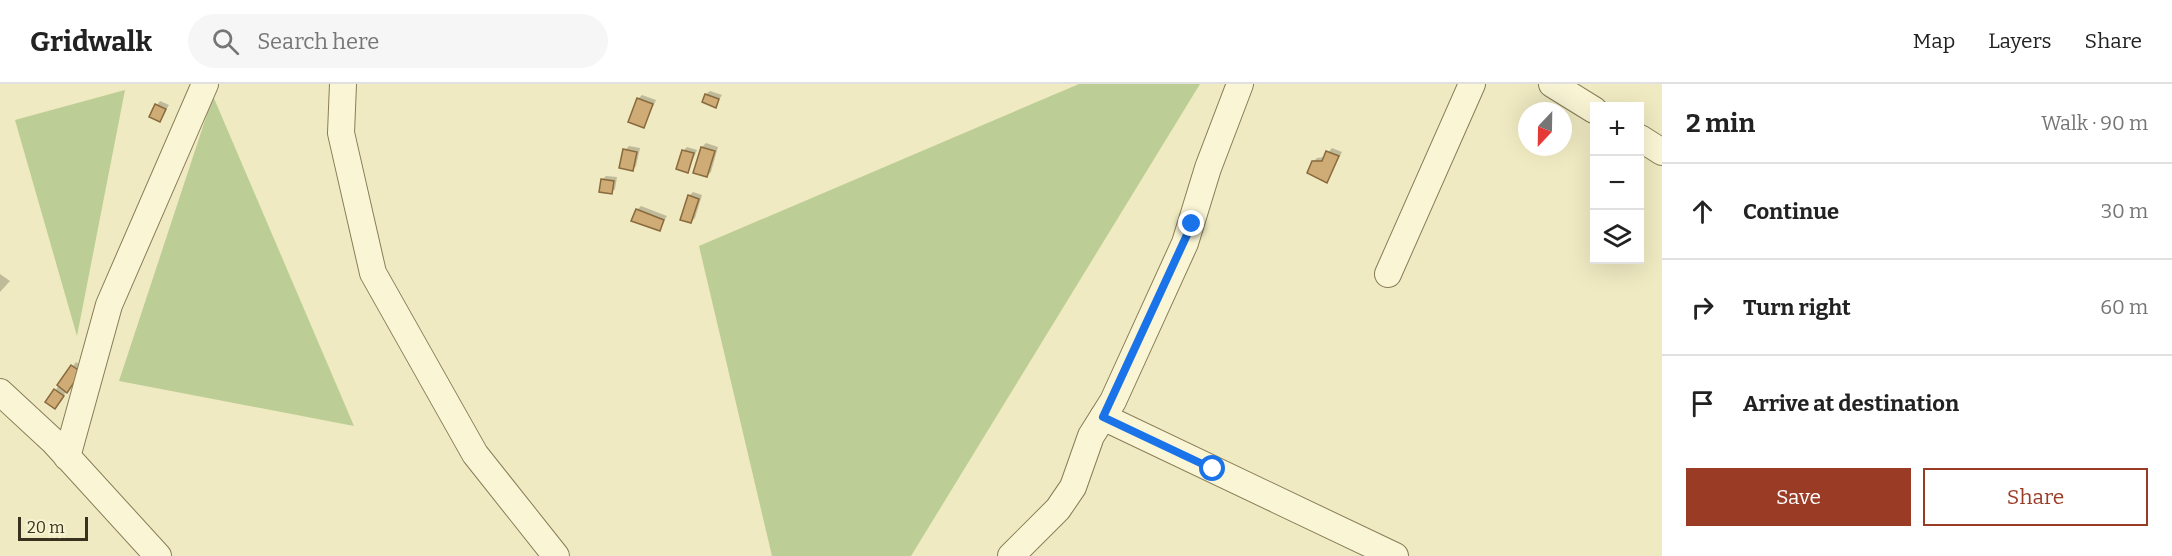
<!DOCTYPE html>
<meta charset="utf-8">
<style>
:root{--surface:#fff;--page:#f6f6f6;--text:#222;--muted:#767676;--line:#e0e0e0;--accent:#9a3b26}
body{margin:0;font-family:Bitter,serif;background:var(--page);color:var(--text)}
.controls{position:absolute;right:18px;top:18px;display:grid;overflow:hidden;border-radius:0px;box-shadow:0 6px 24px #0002}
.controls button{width:54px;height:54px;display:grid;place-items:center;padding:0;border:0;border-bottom:2px solid var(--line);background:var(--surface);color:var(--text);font:30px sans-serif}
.compass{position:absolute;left:1518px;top:18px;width:54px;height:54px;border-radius:50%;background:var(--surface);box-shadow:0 6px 24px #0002;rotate:202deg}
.scale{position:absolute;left:18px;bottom:15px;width:70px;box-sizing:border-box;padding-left:6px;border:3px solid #39301d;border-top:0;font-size:16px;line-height:21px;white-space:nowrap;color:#39301d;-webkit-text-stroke:4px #f6f3d1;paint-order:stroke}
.stop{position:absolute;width:18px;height:18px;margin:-14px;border:4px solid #1a73e8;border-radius:50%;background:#fff}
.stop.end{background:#1a73e8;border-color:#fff;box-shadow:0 2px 6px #0008}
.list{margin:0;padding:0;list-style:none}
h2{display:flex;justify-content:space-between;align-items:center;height:78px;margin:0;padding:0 24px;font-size:26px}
h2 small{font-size:20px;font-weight:400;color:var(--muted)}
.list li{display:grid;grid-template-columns:39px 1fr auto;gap:18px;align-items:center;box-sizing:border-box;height:96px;padding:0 24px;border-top:2px solid var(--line)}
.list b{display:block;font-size:22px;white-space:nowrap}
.list em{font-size:20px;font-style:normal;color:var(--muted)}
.actions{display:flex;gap:12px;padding:18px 24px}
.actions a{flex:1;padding:14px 0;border:2px solid var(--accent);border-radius:0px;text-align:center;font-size:21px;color:var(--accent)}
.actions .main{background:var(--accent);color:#fff}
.icon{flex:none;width:33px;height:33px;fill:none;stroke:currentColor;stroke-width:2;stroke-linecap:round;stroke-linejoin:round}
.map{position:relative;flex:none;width:1662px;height:472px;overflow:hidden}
header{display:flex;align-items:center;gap:36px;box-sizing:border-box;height:84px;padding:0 30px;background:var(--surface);border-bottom:2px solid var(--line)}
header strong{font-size:28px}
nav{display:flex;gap:33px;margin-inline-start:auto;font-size:21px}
.search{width:420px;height:54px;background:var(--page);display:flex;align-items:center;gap:15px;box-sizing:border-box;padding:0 21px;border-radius:33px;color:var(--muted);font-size:22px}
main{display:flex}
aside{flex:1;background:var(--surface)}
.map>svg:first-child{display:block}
.green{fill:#bcce95}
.shadow{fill:#0003}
.building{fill:#cfab76;stroke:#896a3d;stroke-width:1.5}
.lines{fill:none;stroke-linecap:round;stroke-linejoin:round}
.minor-casing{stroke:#897c58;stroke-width:28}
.minor{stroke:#faf6d5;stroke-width:26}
.route{stroke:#1a73e8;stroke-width:8}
</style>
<header>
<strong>Gridwalk</strong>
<div class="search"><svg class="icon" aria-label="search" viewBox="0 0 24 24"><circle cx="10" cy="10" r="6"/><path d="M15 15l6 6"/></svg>Search here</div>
<nav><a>Map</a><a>Layers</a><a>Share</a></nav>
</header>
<main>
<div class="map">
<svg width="1662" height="472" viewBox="0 0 1662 472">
<rect width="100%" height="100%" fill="#efeac1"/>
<g class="green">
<path d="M1079 0H1200L911 472H772L699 162Z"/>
<path d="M125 6 77 252 15 36Z"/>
<path d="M213 12 354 342 119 297Z"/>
</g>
<g class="shadow">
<path d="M710 7 722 11 715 22 706 10Z"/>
<path d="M642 11 656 16 644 42 638 15Z"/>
<path d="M160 17 169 21 160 36 157 21Z"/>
<path d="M706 59 718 63 711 88 707 92 702 63Z"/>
<path d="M629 62 640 64 636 82 632 86 625 66Z"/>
<path d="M687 63 697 66 688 87 683 67Z"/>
<path d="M1332 64 1342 68 1327 97 1313 78 1317 74 1325 73Z"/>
<path d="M606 92 617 93 615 105 611 109 602 96Z"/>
<path d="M693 108 702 111 695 134 691 138 689 112Z"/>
<path d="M641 122 667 132 659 145 637 126Z"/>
<path d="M0 190 10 197 0 208Z"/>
<path d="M76 278 84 284 58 319 47 318Z"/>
</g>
<g class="building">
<path d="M705 10 719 15 716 24 702 18Z"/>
<path d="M637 14 653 20 644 44 628 38Z"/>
<path d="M155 20 166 25 160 38 149 33Z"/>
<path d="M701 63 715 67 707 93 693 89Z"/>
<path d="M623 65 637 68 633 87 619 84Z"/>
<path d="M682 66 694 69 688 89 676 85Z"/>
<path d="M1326 67 1339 72 1327 99 1307 89 1312 77H1322Z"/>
<path d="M601 95 614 97 612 110 599 108Z"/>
<path d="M688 111 699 115 691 139 680 136Z"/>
<path d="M636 125 664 136 660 147 631 137Z"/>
<path d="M71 281 81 288 67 309 57 301Z"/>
<path d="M54 305 64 312 55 325 45 318Z"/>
</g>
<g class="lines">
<g class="minor-casing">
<g id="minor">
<path d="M343 0 341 49 373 189 475 370 556 472"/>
<path d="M1552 0 1594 26"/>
<path d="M1640 54 1662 68"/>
<path d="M1388 190 1472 0"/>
<path d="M0 308 54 358 158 472"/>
<path d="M1103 333 1395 472"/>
<path d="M67 373 109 221 205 0"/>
<path d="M1011 472 1058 425 1073 403 1091 352 1113 317 1185 159 1208 84 1240 0"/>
</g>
</g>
<use href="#minor" class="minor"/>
</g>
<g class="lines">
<path class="route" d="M1192 140 1103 333 1213 385"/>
</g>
</svg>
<div class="controls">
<button>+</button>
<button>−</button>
<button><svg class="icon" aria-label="layers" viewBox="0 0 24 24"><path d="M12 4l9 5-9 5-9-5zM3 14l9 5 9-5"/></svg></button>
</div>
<svg class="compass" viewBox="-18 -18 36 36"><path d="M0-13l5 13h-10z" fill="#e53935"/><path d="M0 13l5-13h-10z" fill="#767676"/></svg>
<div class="scale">20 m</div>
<div class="stop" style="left:1213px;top:385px"></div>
<div class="stop end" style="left:1192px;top:140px"></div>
</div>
<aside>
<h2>2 min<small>Walk · 90 m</small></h2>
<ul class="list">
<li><svg class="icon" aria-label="ahead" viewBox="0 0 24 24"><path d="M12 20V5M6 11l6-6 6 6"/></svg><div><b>Continue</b></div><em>30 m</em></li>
<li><svg class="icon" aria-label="right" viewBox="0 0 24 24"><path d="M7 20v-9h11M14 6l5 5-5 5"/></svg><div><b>Turn right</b></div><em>60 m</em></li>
<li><svg class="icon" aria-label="arrive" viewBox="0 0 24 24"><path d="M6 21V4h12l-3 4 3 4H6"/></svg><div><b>Arrive at destination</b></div></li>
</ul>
<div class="actions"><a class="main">Save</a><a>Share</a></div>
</aside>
</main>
